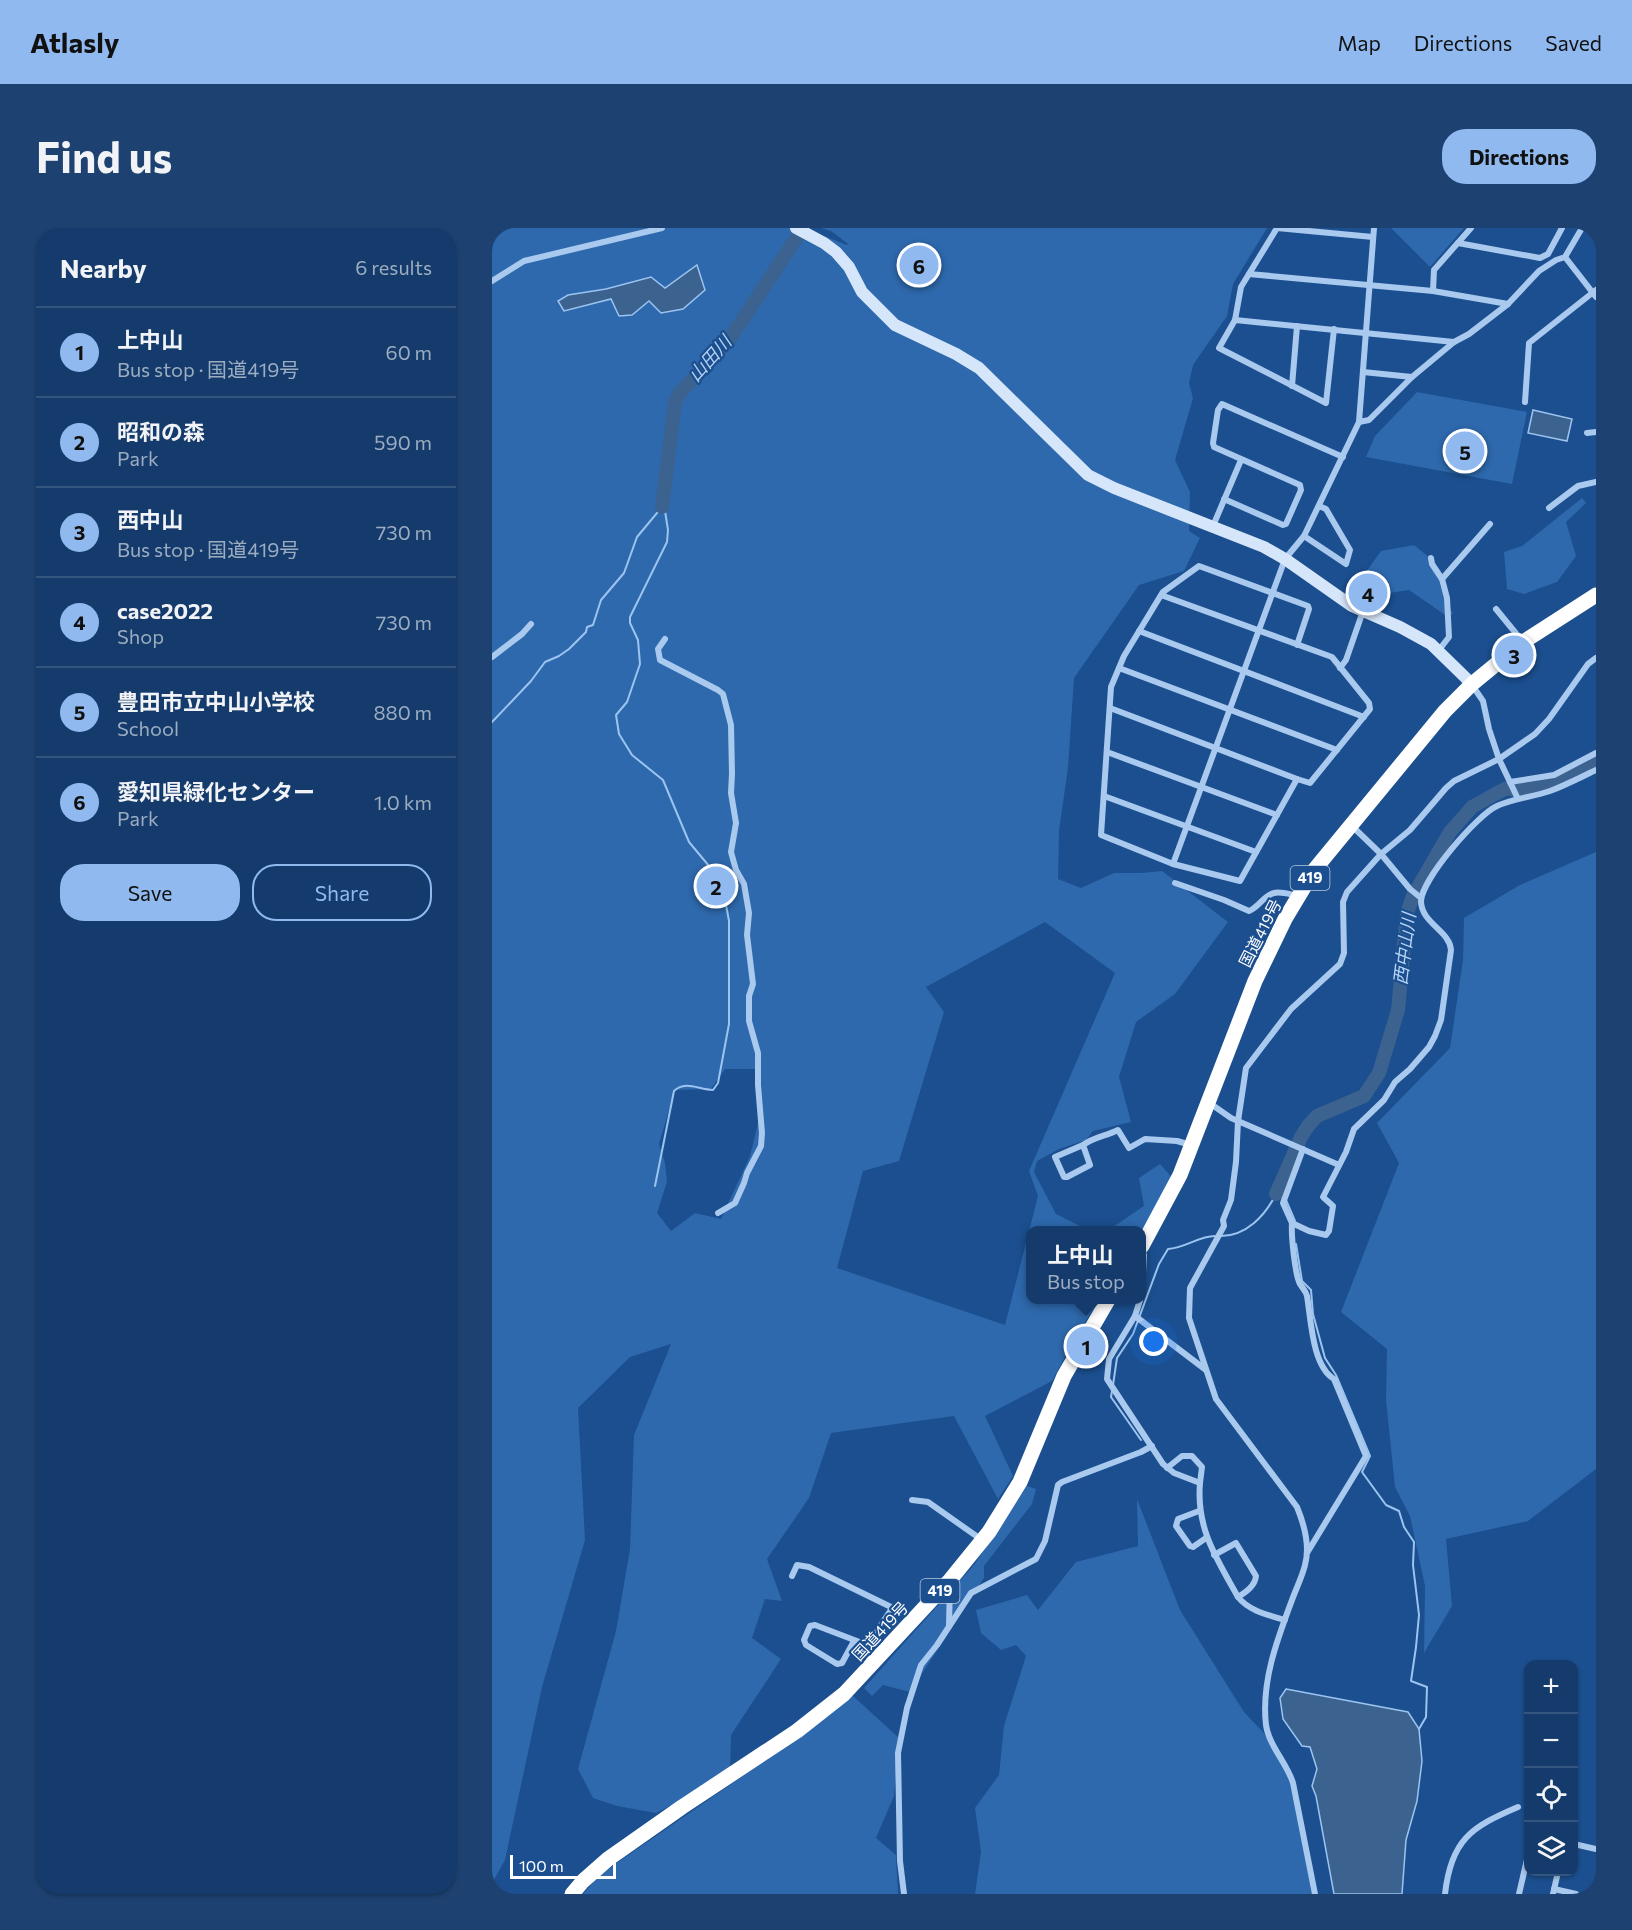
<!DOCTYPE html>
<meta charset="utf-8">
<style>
:root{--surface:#143b6b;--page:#1d4271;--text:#f1f3f6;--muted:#9dadc1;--line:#33557e;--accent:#90b9f0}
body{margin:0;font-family:Commissioner,"Noto Sans JP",sans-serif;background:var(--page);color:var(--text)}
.controls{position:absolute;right:18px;bottom:18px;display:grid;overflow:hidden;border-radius:12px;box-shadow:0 2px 4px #0004}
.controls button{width:54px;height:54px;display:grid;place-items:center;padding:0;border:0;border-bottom:2px solid var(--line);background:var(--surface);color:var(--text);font:30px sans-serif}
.scale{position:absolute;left:18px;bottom:15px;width:106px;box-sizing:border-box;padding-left:6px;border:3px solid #fff;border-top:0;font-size:16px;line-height:21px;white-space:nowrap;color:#fff;-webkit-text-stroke:4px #1b4f8f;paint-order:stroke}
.you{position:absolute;left:662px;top:1114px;width:21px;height:21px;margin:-15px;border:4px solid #fff;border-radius:50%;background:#1a73e8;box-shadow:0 0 0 9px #1a73e833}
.badge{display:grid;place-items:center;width:39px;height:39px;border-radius:50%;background:var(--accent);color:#111;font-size:20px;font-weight:700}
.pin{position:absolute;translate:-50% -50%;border:3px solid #fff;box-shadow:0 2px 6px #0006}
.popup{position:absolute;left:534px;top:998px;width:120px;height:78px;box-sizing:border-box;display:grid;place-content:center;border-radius:12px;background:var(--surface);filter:drop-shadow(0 2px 4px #0005);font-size:20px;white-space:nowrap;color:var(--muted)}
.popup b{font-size:22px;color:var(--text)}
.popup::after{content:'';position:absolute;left:50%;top:100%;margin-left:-12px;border:12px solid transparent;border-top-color:var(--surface)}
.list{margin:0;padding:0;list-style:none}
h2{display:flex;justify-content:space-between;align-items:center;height:78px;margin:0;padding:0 24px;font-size:26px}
h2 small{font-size:20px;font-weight:400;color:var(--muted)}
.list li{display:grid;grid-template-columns:39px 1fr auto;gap:18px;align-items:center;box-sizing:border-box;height:90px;padding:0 24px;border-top:2px solid var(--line)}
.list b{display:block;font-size:22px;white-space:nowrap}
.list p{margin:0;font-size:20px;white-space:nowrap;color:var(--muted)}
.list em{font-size:20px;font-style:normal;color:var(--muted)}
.actions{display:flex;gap:12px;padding:18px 24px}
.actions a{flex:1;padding:14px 0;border:2px solid var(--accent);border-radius:24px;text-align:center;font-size:21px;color:var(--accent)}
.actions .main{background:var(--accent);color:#111}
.icon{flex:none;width:33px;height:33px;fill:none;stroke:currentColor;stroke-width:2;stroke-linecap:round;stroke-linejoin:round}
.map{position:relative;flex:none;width:1104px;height:1666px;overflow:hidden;border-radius:24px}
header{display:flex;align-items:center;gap:36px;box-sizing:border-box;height:84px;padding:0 30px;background:var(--accent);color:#111}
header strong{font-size:28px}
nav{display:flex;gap:33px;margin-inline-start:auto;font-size:21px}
.intro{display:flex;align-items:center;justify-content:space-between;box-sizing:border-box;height:144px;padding:0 36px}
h1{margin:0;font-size:42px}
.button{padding:15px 27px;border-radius:24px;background:var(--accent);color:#111;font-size:21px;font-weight:700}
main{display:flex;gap:36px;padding:0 36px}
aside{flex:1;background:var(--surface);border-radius:24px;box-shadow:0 2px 4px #0004}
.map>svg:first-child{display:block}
.green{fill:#2e69ad;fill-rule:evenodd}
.water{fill:#3c6290;stroke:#9cc4f0;stroke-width:1.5}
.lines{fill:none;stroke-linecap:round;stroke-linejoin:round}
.stream{stroke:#9cc4f0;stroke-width:2}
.river{stroke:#3c6290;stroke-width:14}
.street{stroke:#a9c9ee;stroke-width:6}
.secondary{stroke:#d6e6fa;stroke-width:12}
.highway{stroke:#fff;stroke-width:15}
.labels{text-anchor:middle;stroke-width:4.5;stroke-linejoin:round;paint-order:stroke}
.shield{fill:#1b4f8f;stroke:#bbcadd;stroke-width:1.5}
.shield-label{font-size:15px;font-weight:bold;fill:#fff}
.street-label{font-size:16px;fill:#fff;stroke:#1b4f8f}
.water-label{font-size:18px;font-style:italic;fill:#b5d3f5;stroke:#1b4f8f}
</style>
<header>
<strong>Atlasly</strong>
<nav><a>Map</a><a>Directions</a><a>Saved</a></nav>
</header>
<div class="intro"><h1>Find us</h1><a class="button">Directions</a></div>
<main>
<aside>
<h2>Nearby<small>6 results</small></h2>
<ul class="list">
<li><span class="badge">1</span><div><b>上中山</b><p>Bus stop · 国道419号</p></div><em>60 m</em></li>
<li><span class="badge">2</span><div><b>昭和の森</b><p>Park</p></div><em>590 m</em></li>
<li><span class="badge">3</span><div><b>西中山</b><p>Bus stop · 国道419号</p></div><em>730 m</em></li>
<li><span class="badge">4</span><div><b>case2022</b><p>Shop</p></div><em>730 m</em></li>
<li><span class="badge">5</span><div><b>豊田市立中山小学校</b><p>School</p></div><em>880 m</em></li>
<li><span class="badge">6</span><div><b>愛知県緑化センター</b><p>Park</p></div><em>1.0 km</em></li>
</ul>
<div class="actions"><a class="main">Save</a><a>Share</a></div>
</aside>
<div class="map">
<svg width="1104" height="1666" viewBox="0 0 1104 1666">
<rect width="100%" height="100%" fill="#1b4f8f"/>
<g class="green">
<path d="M0 0H311L355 17 356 16 339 3 329 0H775L741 56 735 88 701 137 697 155 701 170 683 232 698 264 697 303 708 310 692 343 647 357 582 450 576 540 567 603 566 651 589 660 622 645H650L670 643 736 694 683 766 644 794 627 849 639 894 601 903 594 912 567 921 545 933 542 944 564 986 590 999H621L652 978 647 950 668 936 682 952 650 1004 538 1002V1072H607L582 1112 560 1153 493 1188 521 1248 506 1271 462 1188 339 1205 317 1270 275 1331 290 1373 273 1371 260 1410 289 1431 239 1507 238 1548 164 1585 125 1578 101 1570 86 1541 124 1403 138 1321 142 1207 179 1116 138 1129 86 1180 93 1312 50 1459 13 1632 0 1655ZM553 694 623 745 537 943 546 968 513 1097 345 1040 371 943 407 933 452 784 434 759ZM233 841H263L268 887 258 928 229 991 203 985 179 1003 165 985 175 954 173 935 167 916 183 862 219 861Z"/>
<path d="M899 0H972L938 39Z"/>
<path d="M925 164 1035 184 1020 256 874 229 883 208Z"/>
<path d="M1090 270 1094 275 1074 294 1084 328 1065 354 1032 366 1015 361 1012 324 1030 318Z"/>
<path d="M922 317 943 334 949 359 961 386 956 389 917 362 884 367 874 344 889 323Z"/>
<path d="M1104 624V1241L1036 1293 954 1311 960 1378 932 1425 933 1358 918 1288 903 1259 894 1172 895 1121 849 1084 907 935 885 895 958 820 971 732 972 690 1028 657Z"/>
<path d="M535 1258 544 1261 540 1276 492 1338V1350L418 1464 391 1457 380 1468 372 1460 482 1337Z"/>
<path d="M645 1271 688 1382 752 1484 771 1504 796 1546 822 1666H483L489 1624 483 1580 507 1547 512 1498 534 1428 524 1417 509 1422 489 1405 484 1382 535 1367 546 1382 584 1334 646 1318Z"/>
<path d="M360 1467 407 1510 402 1568 384 1610 404 1627 406 1666H91L109 1646 280 1528Z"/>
</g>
<g class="water">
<path d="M205 37 213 62 191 81 169 85 157 73 140 87 127 88 119 71 72 83 66 73 76 67 114 61 159 49 173 60Z"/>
<path d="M1041 182 1080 191 1075 213 1036 205Z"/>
<path d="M794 1461 916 1484 927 1501 930 1533 925 1573 914 1612 910 1666H842L824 1568 820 1558 825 1541 818 1519 810 1518 791 1491 788 1470Z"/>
</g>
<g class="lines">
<g class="stream">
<path d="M0 494 39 453 53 434 67 428 77 421 94 404 95 399 101 397 109 372 132 345 145 309 170 279"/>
<path d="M163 958 182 863C194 852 207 862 221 862L226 855 237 796V693L234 677 217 638 197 614 171 552 140 527 127 506 124 487 135 474 148 436 146 412 138 395V389L175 314 176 302 173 283 170 279"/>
<path d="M729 1008C754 1008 773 988 784 966L794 972 803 993"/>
<path d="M804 1016 810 1053 819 1062 821 1086 833 1130 844 1147 878 1228 870 1244 894 1277 907 1283 912 1299 922 1314 921 1337 927 1387 924 1419 919 1453 935 1459 934 1489 927 1501"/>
<path d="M621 1157 625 1130 641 1106 667 1036 676 1021C693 1020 707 1008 723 1008"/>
<path d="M620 1163 619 1169 649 1212"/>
</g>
<g class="river">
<path d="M170 279 183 174 187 166 237 112 311 0"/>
<path d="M784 966 809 909 816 898 825 888 872 868 887 845 906 782 915 685 921 668 958 604 980 579 1005 565 1015 560 1026 563 1044 559 1104 534"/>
</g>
<g class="street">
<path d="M785 0 749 59 743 92 727 120 834 175 842 101"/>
<path d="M785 0 881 9"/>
<path d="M966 15 1048 30 1056 26 1070 0"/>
<path d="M1073 29 1104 69"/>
<path d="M757 46 941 63 1016 76"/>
<path d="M0 53 32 33 170 0"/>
<path d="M941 63 942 42 979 0"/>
<path d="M743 92 962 114"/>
<path d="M871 144 920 149"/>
<path d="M800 158 805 98"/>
<path d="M1033 174 1037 115 1104 62"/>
<path d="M867 194 877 192 920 149 962 114 977 106 1016 76 1047 43 1064 32 1073 29 1090 0"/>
<path d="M1095 205 1104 204"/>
<path d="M732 271 791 297 794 296 809 262 808 257 722 219 721 215 726 182 730 176 851 229"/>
<path d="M1057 280 1086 258 1104 254"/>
<path d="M721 298 749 232"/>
<path d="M812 308 854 336 858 322 834 281 827 278"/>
<path d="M939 330 940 336 950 351 955 370 957 409 947 422"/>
<path d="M950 351 998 296"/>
<path d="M669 367 840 429 877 475 878 481 818 555 805 551 748 653 681 636 609 607 619 459 632 428 669 367 671 364 707 338 816 378 817 381 805 417"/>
<path d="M1004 381 1031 414"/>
<path d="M647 403 872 489"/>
<path d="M173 411 166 421 168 432 226 462 231 466 239 497 240 546 239 565 244 595 239 624 244 642 252 656 257 685 255 707 261 756 257 768V793L266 825V857L270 905 269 918 255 945 252 955 243 975 226 985"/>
<path d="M0 429 30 406 39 396"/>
<path d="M627 440 845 522"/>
<path d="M848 440 854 432 871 383"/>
<path d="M980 457 991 473 997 501 1007 531 1026 571"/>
<path d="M618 480 805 551"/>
<path d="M615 524 785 587"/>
<path d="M1018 554 1062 547 1104 525"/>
<path d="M612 568 764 624"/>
<path d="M859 597 889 626 918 661 929 670"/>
<path d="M681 636 793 331 812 308 867 194 882 0"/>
<path d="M683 655 732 672 757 683C767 679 772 667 782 665 789 663 800 667 807 668"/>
<path d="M716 874 739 890 847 937"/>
<path d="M591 917 563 929 572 949H575L598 937 591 917C602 909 614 908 626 902L637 920 653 911 685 913 699 917"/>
<path d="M800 995 791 975 811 921"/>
<path d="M650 1020 652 1027 650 1064"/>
<path d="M648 1072 643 1088 617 1131 615 1151 671 1236 682 1245 708 1255C704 1301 725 1331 746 1369 757 1383 776 1387 793 1392"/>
<path d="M643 1088 714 1142"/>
<path d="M675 1240 690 1228H700L710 1239 708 1255"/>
<path d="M420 1272 436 1274 490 1312"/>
<path d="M707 1283 686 1291 684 1298 698 1318 701 1319 714 1310"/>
<path d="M815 1325 874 1228 842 1151C820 1138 819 1091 815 1068 814 1063 811 1061 808 1056 803 1047 799 1007 800 995L817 1003 834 1007 837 1003 841 978 831 969 854 924 862 901 892 872 903 854 918 841 937 819 943 808 949 792 959 722C958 703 929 695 929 673 930 651 985 587 1005 578 1022 570 1041 569 1058 563 1074 557 1089 549 1104 542"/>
<path d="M722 1327 744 1315 764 1348C763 1358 754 1364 746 1369"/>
<path d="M300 1348 305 1337 317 1339 399 1379V1382C388 1398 379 1410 376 1429L382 1434"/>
<path d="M457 1397 458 1356"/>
<path d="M362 1413 350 1435 345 1436 314 1417 312 1412 318 1398 323 1397 378 1418"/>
<path d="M1082 1616 1104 1621"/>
<path d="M1062 1661 1084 1666"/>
<path d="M412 1666 408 1633 406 1525 415 1480 429 1437 445 1417 479 1365 544 1331 553 1313 566 1257 570 1254 649 1224 660 1218"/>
<path d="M823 1666 801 1555C795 1535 777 1518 774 1497 769 1454 785 1412 800 1372 804 1361 810 1349 813 1337 818 1319 812 1296 805 1279L724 1171 697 1090 698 1060 732 998 731 992 739 972 744 934 746 893 754 840 799 781 848 736 852 725 851 674 855 664 889 626 918 602 954 560 962 553 1007 531 1043 506 1057 491 1096 436 1104 430"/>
<path d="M953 1666C959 1612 979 1599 1026 1579"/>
<path d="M1027 1666 1036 1627"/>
<path d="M1061 1666 1066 1644"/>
</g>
<path class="secondary" d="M304 0 332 15 344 24 357 39 370 64 403 97 464 126 487 140 596 247 622 260 772 319 793 331 860 378 908 399 939 416 980 456"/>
<g class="highway">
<path d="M650 1018 688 947 763 753 793 691 823 641 953 483 980 456 1031 414 1104 367"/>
<path d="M80 1666 91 1653 116 1631 190 1579 305 1503 352 1466 458 1352 497 1304 528 1254 572 1148 616 1072"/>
</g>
</g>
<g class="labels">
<g class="shield">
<rect x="798.5" y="638" width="39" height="24" rx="4.5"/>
<rect x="428.5" y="1351" width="39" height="24" rx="4.5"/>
</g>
<g class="shield-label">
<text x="818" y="655">419</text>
<text x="448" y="1368">419</text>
</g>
<g class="street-label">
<text transform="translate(768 705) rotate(-63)" y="6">国道419号</text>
<text transform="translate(388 1403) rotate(-47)" y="6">国道419号</text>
</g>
<g class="water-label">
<text transform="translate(218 131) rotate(-48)" y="6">山田川</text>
<text transform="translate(913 721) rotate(-83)" y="6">西中山川</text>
</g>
</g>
</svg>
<div class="controls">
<button>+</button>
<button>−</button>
<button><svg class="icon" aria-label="locate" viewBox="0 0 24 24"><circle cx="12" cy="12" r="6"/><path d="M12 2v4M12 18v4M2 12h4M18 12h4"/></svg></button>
<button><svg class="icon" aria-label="layers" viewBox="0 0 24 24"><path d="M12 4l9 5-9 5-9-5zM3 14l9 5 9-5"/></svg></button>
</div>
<div class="scale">100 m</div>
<div class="you"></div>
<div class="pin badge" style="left:594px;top:1118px">1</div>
<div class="popup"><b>上中山</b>Bus stop</div>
<div class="pin badge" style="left:224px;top:658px">2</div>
<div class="pin badge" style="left:1022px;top:427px">3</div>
<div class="pin badge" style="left:876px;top:365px">4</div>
<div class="pin badge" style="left:973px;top:223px">5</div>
<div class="pin badge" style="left:427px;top:37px">6</div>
</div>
</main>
